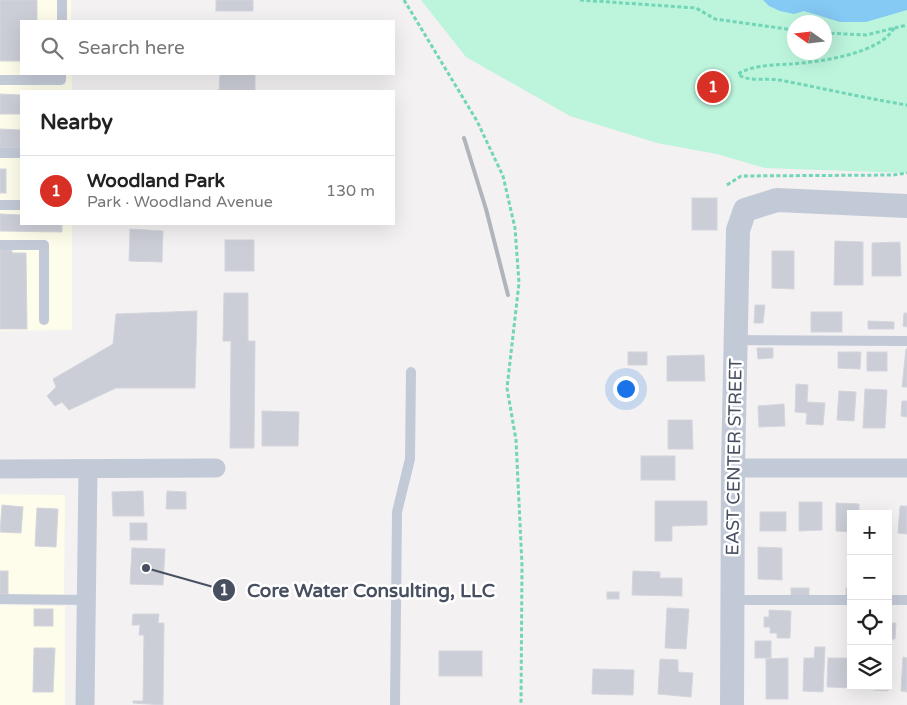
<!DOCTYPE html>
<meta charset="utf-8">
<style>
:root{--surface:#fff;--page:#f6f6f6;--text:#222;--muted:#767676;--line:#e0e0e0;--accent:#d93025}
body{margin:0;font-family:"Varela Round",sans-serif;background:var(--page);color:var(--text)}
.controls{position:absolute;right:15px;bottom:15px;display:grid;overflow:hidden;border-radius:0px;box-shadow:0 5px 20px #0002}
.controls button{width:45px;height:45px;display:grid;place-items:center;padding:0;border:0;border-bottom:1px solid var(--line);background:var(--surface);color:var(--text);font:25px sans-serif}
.compass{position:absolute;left:787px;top:15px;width:45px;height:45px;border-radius:50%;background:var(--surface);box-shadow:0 5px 20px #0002;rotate:284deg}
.you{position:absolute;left:625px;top:388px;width:18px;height:18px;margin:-12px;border:4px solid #fff;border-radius:50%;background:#1a73e8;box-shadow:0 0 0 8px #1a73e833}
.badge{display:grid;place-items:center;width:32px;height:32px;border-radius:50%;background:var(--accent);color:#fff;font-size:16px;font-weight:700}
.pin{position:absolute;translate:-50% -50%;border:2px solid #fff;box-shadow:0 1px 5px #0006}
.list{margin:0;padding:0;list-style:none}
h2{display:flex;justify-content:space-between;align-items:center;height:65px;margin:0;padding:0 20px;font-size:21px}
h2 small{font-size:16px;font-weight:400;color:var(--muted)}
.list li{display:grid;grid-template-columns:32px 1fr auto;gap:15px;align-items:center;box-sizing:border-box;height:70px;padding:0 20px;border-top:1px solid var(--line)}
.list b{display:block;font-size:19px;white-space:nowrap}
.list p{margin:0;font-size:16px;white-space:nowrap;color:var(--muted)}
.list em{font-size:16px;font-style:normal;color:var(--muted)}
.icon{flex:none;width:28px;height:28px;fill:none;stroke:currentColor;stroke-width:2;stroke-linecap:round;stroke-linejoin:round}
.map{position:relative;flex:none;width:907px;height:705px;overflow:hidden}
.search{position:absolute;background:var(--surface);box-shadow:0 5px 20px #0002;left:20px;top:20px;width:375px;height:55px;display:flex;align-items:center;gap:12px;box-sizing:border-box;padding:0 18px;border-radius:0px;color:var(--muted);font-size:19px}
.panel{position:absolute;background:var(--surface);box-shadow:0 5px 20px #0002;left:20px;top:90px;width:375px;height:135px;border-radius:0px}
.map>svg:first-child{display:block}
.commercial{fill:#fefcea}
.green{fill:#bcf4dc;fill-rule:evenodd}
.water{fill:#85c9f5}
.building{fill:#ccced7;stroke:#d4d5dd}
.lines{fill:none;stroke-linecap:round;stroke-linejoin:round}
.path{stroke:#70d6b7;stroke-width:3;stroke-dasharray:4 2.5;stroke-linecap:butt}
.service{stroke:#c3cad7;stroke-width:10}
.minor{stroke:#c3cad7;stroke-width:19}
.tertiary{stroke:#c3cad7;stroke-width:24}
.rail{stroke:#b2b4bc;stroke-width:4}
.labels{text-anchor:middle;stroke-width:5;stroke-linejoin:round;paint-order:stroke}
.street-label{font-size:18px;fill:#474f60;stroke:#fff}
.leader{fill:none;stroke:#474f60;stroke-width:2}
.callout-dot{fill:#474f60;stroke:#fff;stroke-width:2}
.mark-label{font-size:15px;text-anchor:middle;font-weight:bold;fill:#fff}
.callout-label{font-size:19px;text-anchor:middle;font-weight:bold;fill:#474f60;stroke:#fff;stroke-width:5;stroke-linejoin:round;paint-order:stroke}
</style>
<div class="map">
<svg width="907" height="705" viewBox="0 0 907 705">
<rect width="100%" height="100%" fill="#f3f1f1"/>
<g class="commercial">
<path d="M0 0H71V21H21V74H72V91H21V224H72V330L0 331Z"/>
<path d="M0 494 65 495 64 596 0 595Z"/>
<path d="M0 605 65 606V705H0Z"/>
</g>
<path class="green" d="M421 0H907V173L765 168 717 154 657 143 570 116 466 57ZM794 22H824V52H794Z"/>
<path class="water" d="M763 0H907V10L866 22H840L804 11 794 14 780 11 769 6Z"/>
<g class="building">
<path d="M0 0H37V21H21V61H0Z"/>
<rect x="216" y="0" width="37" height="11"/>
<path d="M220 74H255V91H219Z"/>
<path d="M0 94 21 95V114H0Z"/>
<path d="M0 129 21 130V148H0Z"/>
<rect x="0" y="169" width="6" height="24"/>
<rect x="692" y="198" width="25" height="32"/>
<path d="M0 214 21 215V224H62V232L0 231Z"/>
<path d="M130 229 163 231 162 262 129 261Z"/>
<rect x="225" y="240" width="29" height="31"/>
<path d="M835 241 863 242V285H834Z"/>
<path d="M900 242 901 276H872V243Z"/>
<path d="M0 250H12V253H26L27 329H0Z"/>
<path d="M772 251H794V289L772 288Z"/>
<path d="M224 293H248V341H255L254 448H230L231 341H223Z"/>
<path d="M755 305H765L763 323H754Z"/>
<path d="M197 311 195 388H116L69 410 62 402 55 406 47 396 56 387 53 379 113 344 116 314Z"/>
<rect x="811" y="312" width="31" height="20"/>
<path d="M904 313H907V327L903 326Z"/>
<path d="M868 321 894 322V329H868Z"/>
<path d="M757 348H773V358L758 359Z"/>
<path d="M906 349H907V387H902Z"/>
<rect x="628" y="352" width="19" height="13"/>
<path d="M838 352H861L860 369 838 368Z"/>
<rect x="867" y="352" width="20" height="19"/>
<path d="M704 355 705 381H667V356Z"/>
<path d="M796 384 808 385 807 402 825 403 823 425 806 424 807 413 795 412Z"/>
<path d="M865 389 887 390 885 428H863Z"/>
<path d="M839 391 856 392 854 421 837 420Z"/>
<path d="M902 401H907V417L901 416Z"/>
<path d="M784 404 785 426 759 427 758 406Z"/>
<path d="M262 411 299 412 298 446H262Z"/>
<path d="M668 420H692L693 449H668Z"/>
<rect x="641" y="456" width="34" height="24"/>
<path d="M143 491 144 516H113L112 492Z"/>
<path d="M167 491 186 492V509H166Z"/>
<path d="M655 501H707V525L672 526V541H655Z"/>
<path d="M799 502H822V530L799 531Z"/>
<path d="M836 503 859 504V514H851V532L836 531Z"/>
<path d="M2 505 23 507 21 533 0 532Z"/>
<path d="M900 506H907V534L898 533Z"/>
<path d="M37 508 58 509 56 547 35 546Z"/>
<rect x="760" y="512" width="26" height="19"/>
<rect x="865" y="512" width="20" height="2"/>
<rect x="130" y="523" width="17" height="17"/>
<path d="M758 547 782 548V580L758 579Z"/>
<path d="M132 548 165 549 163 585 130 584Z"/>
<rect x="0" y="571" width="8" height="23"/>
<path d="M633 571 660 572V578H682V596L632 595Z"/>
<path d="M851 587V599H846V588Z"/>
<rect x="791" y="588" width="18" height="12"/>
<rect x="607" y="592" width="12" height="7"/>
<path d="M667 608 689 609 686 649 665 648Z"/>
<rect x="34" y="609" width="19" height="17"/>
<path d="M769 610 791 611 790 638H777V633H770V627H764V617H769Z"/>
<path d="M133 614H159L158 623H164L163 705 133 703V701H143L144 635H139L140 625H132Z"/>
<path d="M888 623H896L895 639H888Z"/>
<rect x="755" y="641" width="16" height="17"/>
<path d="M815 647H825L823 692 803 691 804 658H814Z"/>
<path d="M34 648H55L53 692H33Z"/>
<rect x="439" y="651" width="43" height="25"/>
<path d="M889 657 888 691 873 690 874 686H888Z"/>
<path d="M903 657 907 658V692L901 691Z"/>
<path d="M788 658V699H766V659Z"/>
<path d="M828 658H851V686H863L862 688 827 687Z"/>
<path d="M660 659 678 660V672L693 673 691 697 658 694Z"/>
<path d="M593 669 634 670 633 695 592 694Z"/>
</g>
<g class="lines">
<g class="path">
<path d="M404 0 477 121 503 176 515 228 519 283 507 388 516 440 522 565 521 705"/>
<path d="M580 0 696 8 715 19 794 30"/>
<path d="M894 28C880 54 819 62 791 64 776 65 751 65 738 74 746 82 768 78 779 80 822 88 864 98 907 105"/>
<path d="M824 33 866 35 907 25"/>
<path d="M727 185 741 176 893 175 907 173"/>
</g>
<g class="service">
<path d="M62 21V0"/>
<path d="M0 80H61V74"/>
<path d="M0 153H21"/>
<path d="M0 205H21"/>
<path d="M0 245H44V320"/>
<path d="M735 340 907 341"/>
<path d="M0 599 87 600"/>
<path d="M733 600H851"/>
<path d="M888 600H907"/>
<path d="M395 705 397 512 410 459 411 372"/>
</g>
<g class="minor">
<path d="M733 468H907"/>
<path d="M0 469 216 468"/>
<path d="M85 705 88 469"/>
</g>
<path class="tertiary" d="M732 705 733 468 738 230 745 210 777 200 907 206"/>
<path class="rail" d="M464 138 486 209 508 295"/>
</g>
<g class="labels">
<g class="street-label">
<text transform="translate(734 457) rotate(-89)" y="6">EAST CENTER STREET</text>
</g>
</g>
<path class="leader" d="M146 568L224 590"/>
<g class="callout-dot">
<circle cx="146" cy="568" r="5"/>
<circle cx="224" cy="590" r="12"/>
</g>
<g class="mark-label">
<text x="224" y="595">1</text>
</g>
<g class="callout-label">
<text x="371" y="597">Core Water Consulting, LLC</text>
</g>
</svg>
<div class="controls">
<button>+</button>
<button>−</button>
<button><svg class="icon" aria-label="locate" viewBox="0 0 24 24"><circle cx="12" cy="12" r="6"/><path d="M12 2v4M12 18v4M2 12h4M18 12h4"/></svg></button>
<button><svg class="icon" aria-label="layers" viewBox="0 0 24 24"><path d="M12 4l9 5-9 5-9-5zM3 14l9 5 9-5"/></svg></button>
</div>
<svg class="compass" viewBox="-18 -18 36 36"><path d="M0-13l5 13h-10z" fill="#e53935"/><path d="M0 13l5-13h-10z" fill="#767676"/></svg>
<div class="you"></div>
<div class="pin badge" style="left:713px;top:87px">1</div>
<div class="search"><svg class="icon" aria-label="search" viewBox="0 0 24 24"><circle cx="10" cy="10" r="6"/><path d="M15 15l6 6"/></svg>Search here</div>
<section class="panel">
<h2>Nearby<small></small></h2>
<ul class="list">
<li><span class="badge">1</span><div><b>Woodland Park</b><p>Park · Woodland Avenue</p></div><em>130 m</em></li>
</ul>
</section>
</div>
